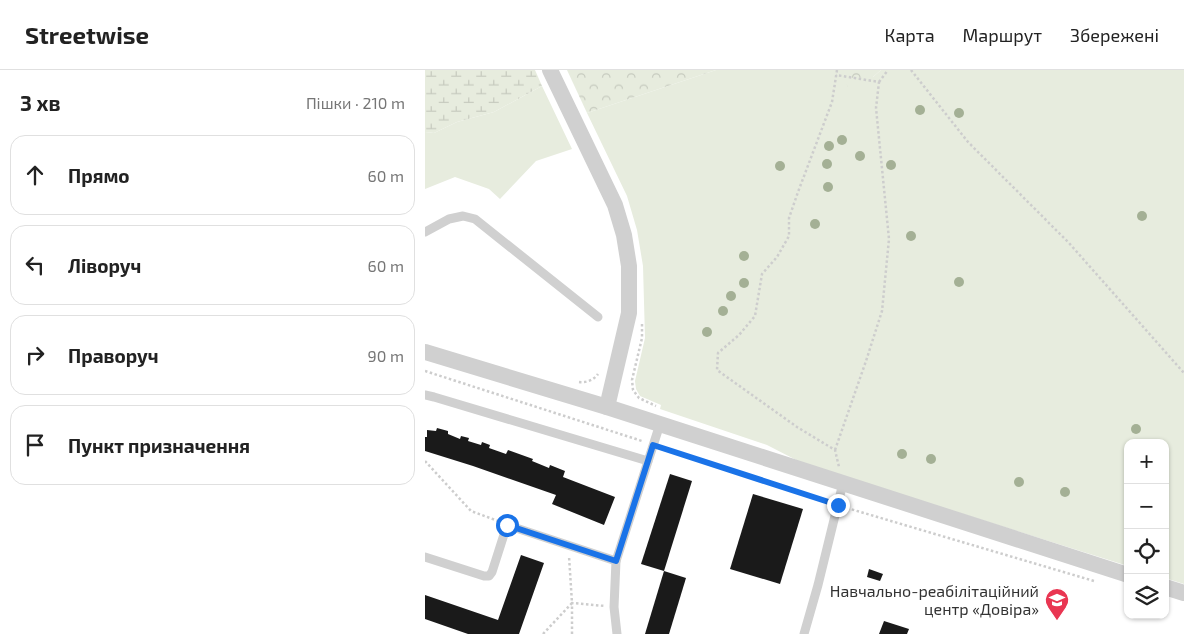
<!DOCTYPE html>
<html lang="uk">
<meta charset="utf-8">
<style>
:root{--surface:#fff;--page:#f6f6f6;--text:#222;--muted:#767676;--line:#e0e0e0}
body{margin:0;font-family:"Exo 2",sans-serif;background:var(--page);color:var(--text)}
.controls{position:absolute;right:15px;bottom:15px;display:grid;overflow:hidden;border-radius:10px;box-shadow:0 1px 4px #0004}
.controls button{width:45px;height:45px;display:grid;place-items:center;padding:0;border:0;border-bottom:1px solid var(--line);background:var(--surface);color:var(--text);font:25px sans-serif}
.stop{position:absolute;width:15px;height:15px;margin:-11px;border:4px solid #1a73e8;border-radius:50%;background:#fff}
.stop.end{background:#1a73e8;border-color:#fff;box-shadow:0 1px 5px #0008}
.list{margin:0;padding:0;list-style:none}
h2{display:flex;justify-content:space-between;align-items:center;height:65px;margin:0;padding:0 20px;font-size:21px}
h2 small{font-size:16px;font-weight:400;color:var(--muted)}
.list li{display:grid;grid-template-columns:32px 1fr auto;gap:15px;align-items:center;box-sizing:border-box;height:80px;margin:0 10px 10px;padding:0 10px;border:1px solid var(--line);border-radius:15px}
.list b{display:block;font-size:19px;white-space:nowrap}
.list em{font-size:16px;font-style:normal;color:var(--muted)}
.icon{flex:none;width:28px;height:28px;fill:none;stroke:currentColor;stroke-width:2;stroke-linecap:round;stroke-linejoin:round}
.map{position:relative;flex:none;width:759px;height:564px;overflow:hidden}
header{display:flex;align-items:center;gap:30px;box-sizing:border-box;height:70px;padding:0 25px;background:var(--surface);border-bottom:1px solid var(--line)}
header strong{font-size:24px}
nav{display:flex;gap:28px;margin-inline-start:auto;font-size:18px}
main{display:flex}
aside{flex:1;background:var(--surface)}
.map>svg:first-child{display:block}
.grass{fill:#e7ecde}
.forest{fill:url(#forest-crowns)}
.wetland{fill:url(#wetland-marsh)}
.building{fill:#1a1a1a}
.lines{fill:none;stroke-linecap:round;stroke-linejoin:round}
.path{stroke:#cdcdcd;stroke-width:2.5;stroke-dasharray:2.5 2.5;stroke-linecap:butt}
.lane{stroke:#d0d0d0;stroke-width:9}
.street{stroke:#d0d0d0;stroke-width:16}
.tree{fill:#a4b095}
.route{stroke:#1a73e8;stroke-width:6}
.labels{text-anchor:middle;stroke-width:5;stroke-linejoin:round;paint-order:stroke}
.poi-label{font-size:16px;fill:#333;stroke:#fff;text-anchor:end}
</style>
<header>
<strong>Streetwise</strong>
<nav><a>Карта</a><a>Маршрут</a><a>Збережені</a></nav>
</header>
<main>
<aside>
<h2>3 хв<small>Пішки · 210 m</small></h2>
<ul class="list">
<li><svg class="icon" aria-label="ahead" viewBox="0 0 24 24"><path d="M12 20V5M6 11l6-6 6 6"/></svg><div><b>Прямо</b></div><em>60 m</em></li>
<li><svg class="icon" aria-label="left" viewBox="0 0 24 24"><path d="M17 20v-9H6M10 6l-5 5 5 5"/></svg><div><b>Ліворуч</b></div><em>60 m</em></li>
<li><svg class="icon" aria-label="right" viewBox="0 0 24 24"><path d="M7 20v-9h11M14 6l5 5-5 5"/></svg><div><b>Праворуч</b></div><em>90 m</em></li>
<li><svg class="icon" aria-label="arrive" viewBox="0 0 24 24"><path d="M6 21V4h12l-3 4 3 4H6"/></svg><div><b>Пункт призначення</b></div></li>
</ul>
</aside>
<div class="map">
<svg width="759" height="564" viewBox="0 0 759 564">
<defs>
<pattern id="forest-crowns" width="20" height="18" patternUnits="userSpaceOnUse" patternTransform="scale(1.25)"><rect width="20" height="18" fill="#e7ecde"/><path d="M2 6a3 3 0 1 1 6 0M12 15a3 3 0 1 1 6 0" fill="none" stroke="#c7cbbf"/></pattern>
<pattern id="wetland-marsh" width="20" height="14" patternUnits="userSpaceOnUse" patternTransform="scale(1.25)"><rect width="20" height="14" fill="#e7ecde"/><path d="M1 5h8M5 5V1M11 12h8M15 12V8" fill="none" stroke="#c7cbbf"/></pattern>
</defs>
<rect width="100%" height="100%" fill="#fff"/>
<g class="grass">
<path d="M291 0H416V3L448 7 456 0H759V514L740 508V373H703V496L379 394 342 375 235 339 236 335 215 326 211 319 210 311 220 268 218 196 212 160 202 126 162 43Z"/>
<path d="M117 16 147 79 111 91 75 129 64 119 30 107 0 119V62L9 63 32 52 69 42Z"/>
</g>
<g class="forest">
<path d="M142 0H291L162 43Z"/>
<path d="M416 0H456L448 7 424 19 416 3Z"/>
</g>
<path class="wetland" d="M0 0H110L117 16 69 42 32 52 9 63 0 62Z"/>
<g class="building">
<path d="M12 358 23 361V364L35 369 36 366 44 368 43 371 56 375 57 372 65 375 64 378 81 384 83 380 108 389 107 391 124 398 125 395 140 401 138 407 190 427 179 455 127 434 131 425 48 396 0 381V367H2V360L11 361Z"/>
<path d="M245 404 267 411 239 501 216 494Z"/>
<path d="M328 424 378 439 355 514 305 499Z"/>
<path d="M96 485 119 493 94 564H43L0 549V525L73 550Z"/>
<path d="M444 499 458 504 455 511 442 507Z"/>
<path d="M239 501 261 508 244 564H220Z"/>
<path d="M459 551 484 559 482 564H454Z"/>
</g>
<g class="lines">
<g class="path">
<path d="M412 0 407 32 373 122 364 148V166L352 187 337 204 330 246 314 265 293 283 292 300 372 357 410 380 414 397"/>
<path d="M486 0 543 72 644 173 759 303"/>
<path d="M454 12 463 0"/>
<path d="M217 254V268L207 310 208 320 214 328 231 336"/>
<path d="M0 301 217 371"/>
<path d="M154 312C161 313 169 310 173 304"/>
<path d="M239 378 403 432"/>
<path d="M410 380 441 291 457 241 464 169 451 38 454 12 411 5"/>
<path d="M0 391 46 441 73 451"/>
<path d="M422 438 669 511"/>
<path d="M118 564 147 533 144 486"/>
<path d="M147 564V533L180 536"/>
</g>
<g class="lane">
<path d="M0 162 24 149 38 146 50 149 173 247"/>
<path d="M0 325 9 327 223 391"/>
<path d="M0 487 59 506H64L67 502 82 455 191 491 235 354"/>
<path d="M191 491 189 537 192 564"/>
<path d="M379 564 393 515 418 413"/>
</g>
<g class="street">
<path d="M125 0 190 135 199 165 204 196V243L182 337"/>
<path d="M0 282 182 337 703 505"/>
<path d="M740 517 759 523"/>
</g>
</g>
<g class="tree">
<circle cx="495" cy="40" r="5"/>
<circle cx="534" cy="43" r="5"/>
<circle cx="417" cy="70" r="5"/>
<circle cx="404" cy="76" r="5"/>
<circle cx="435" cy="86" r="5"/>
<circle cx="402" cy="94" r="5"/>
<circle cx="466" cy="95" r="5"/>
<circle cx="355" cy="96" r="5"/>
<circle cx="403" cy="117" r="5"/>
<circle cx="717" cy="146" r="5"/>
<circle cx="390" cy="154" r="5"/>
<circle cx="486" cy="166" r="5"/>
<circle cx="319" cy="186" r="5"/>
<circle cx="534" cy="212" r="5"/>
<circle cx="319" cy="213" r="5"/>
<circle cx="306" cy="226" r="5"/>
<circle cx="298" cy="241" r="5"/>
<circle cx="282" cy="262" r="5"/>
<circle cx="711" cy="359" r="5"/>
<circle cx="477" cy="384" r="5"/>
<circle cx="506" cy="389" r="5"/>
<circle cx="594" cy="412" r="5"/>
<circle cx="640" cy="422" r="5"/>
</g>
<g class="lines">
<path class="route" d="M82 455 191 491 228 375 413 435"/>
</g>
<defs>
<g id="school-pin" transform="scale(1.25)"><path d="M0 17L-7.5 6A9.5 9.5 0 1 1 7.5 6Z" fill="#e93652" stroke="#fff"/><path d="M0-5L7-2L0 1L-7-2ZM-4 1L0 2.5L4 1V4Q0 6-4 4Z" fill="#fff"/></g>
</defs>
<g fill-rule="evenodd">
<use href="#school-pin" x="632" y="530"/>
</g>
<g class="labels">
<g class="poi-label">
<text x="614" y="527">Навчально-реабілітаційний<tspan x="614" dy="18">центр «Довіра»</tspan></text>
</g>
</g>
</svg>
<div class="controls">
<button>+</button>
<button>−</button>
<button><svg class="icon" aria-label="locate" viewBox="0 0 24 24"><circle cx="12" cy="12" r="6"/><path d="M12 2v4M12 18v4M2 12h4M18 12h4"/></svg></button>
<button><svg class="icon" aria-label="layers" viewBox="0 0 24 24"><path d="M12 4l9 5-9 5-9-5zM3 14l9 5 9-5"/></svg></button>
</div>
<div class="stop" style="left:82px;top:455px"></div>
<div class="stop end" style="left:413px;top:435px"></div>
</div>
</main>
